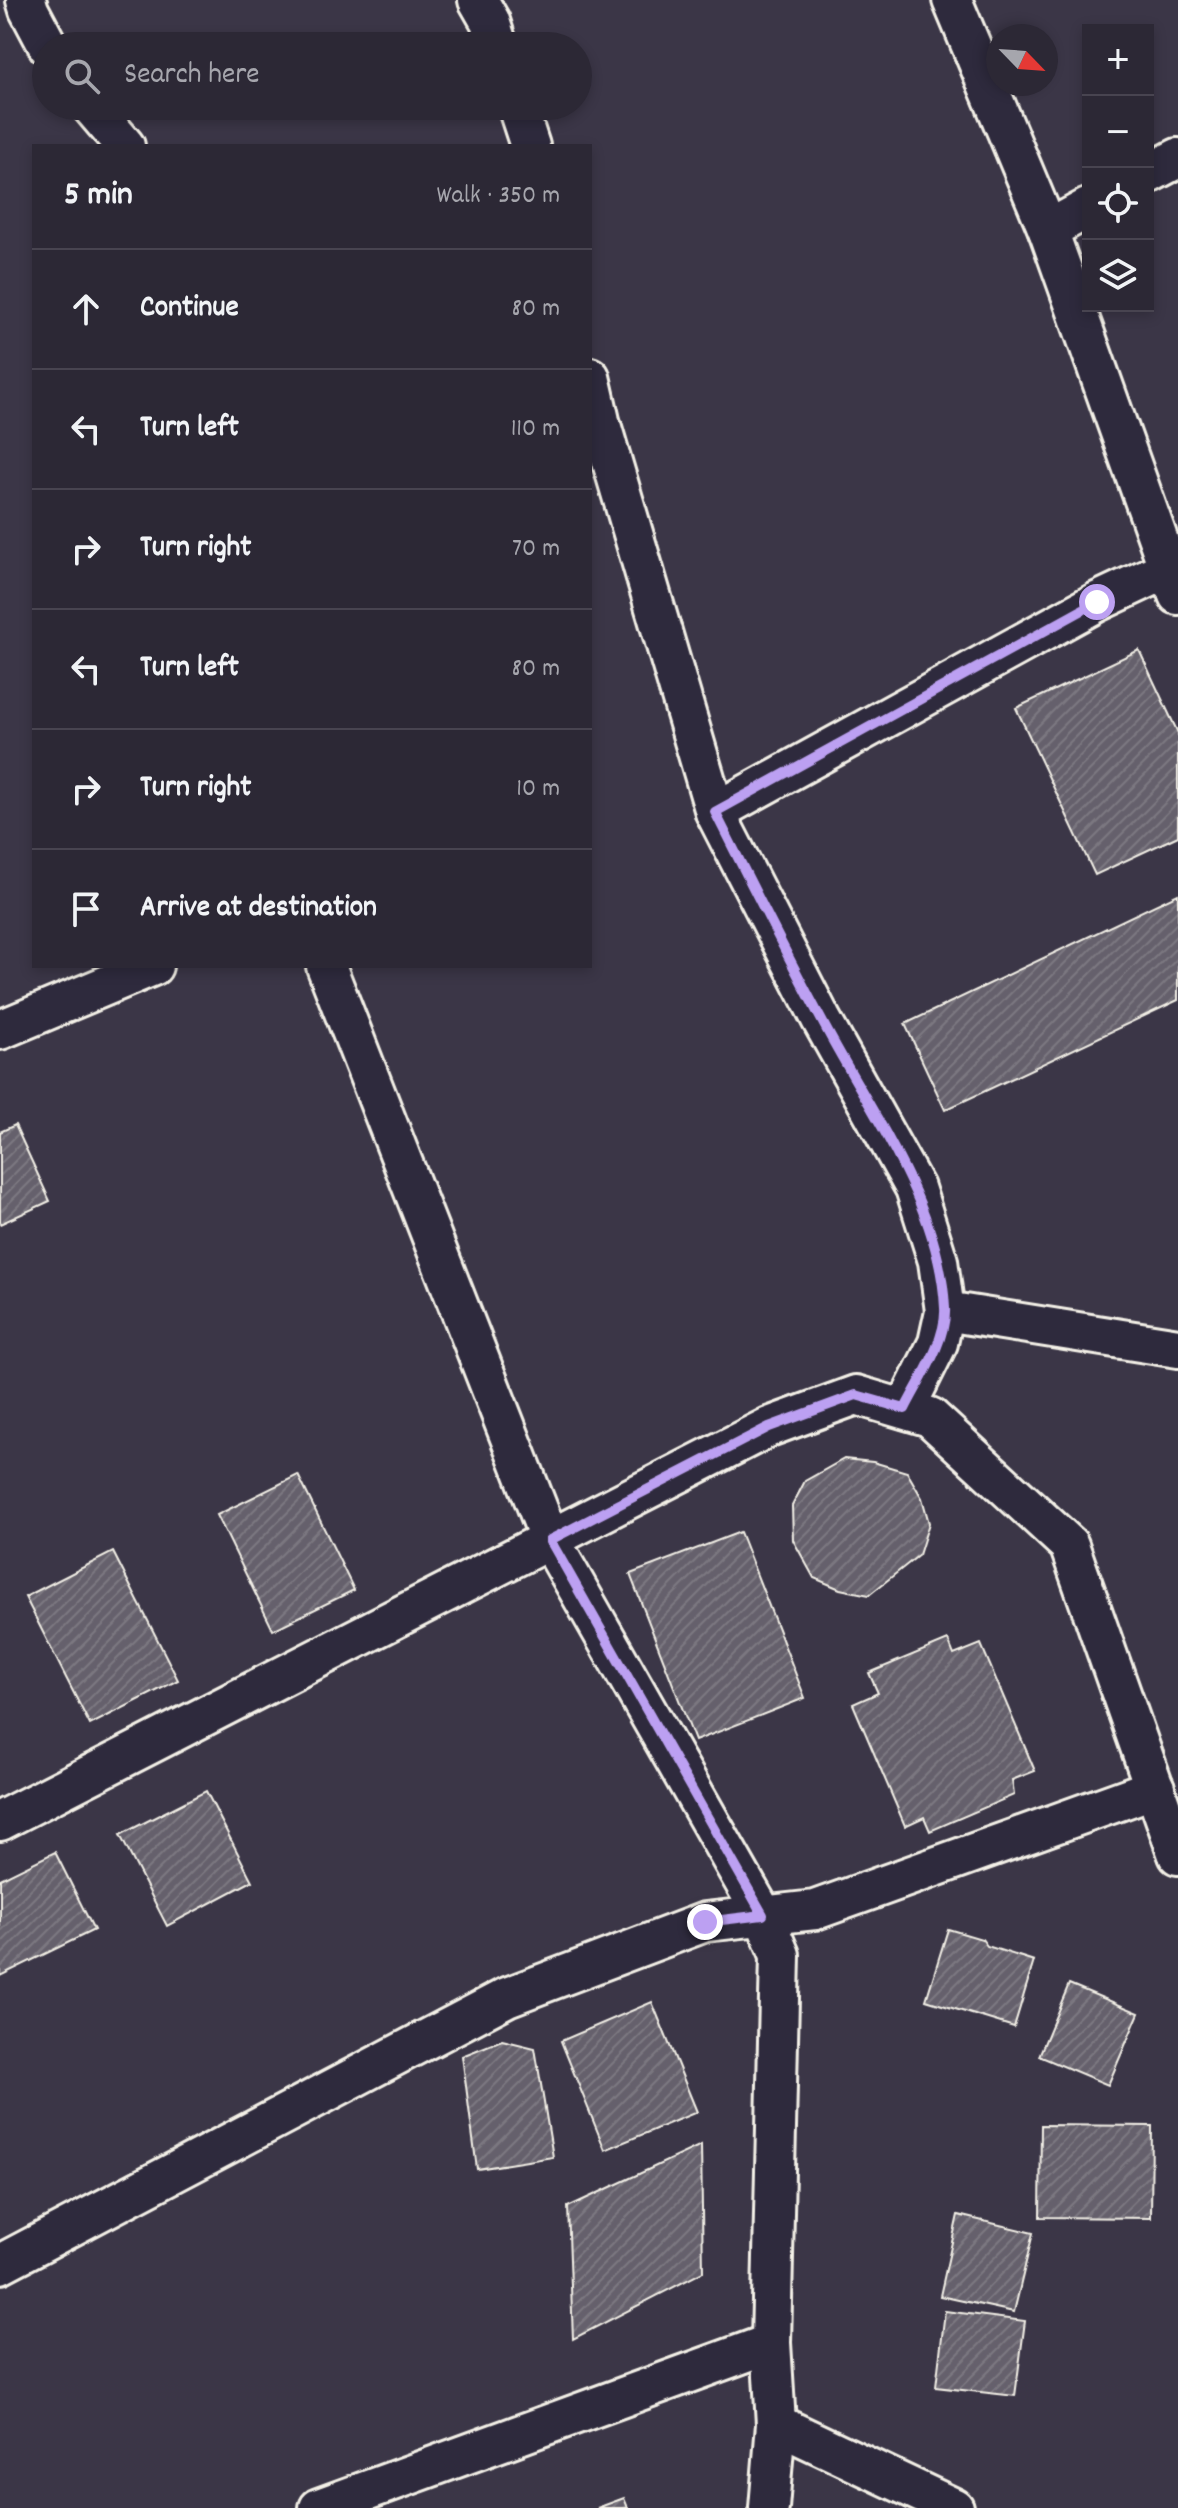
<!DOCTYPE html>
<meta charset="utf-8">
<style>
:root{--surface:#2c2835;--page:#383441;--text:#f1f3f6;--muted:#a6a6ad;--line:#484450}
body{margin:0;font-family:Dekko,sans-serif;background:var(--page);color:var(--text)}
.controls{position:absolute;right:24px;top:24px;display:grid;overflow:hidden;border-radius:0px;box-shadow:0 4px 12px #0003}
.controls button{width:72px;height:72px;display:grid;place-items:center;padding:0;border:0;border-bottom:2px solid var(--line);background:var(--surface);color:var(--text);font:40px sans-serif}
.compass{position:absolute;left:986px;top:24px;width:72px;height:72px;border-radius:50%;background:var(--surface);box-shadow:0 4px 12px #0003;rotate:115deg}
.stop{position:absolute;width:24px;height:24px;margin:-18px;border:6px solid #bca0f2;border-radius:50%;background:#fff}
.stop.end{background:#bca0f2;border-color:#fff;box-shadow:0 2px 8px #0008}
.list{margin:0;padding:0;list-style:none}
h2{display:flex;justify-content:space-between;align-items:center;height:104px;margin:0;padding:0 32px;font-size:34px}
h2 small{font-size:26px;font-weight:400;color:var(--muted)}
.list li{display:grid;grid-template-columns:52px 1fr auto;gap:24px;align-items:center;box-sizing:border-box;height:120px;padding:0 32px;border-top:2px solid var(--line)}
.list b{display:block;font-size:30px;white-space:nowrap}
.list em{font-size:26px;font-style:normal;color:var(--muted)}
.icon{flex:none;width:44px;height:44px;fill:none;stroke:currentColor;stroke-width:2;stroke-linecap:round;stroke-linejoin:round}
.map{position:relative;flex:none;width:1178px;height:2508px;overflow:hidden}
.search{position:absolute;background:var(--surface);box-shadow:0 4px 12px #0003;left:32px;top:32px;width:560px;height:88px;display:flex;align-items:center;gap:20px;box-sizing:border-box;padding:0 28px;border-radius:44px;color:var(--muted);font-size:30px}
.panel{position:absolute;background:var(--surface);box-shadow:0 4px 12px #0003;left:32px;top:144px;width:560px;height:824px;border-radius:0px}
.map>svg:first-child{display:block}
.building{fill:url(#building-hatch);stroke:#f4f1e8;stroke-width:2}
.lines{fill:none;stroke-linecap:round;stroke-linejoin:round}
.street-casing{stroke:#f4f1e8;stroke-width:44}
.street{stroke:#2f2a3d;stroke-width:38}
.route{stroke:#bca0f2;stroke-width:10}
</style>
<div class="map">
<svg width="1178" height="2508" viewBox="0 0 1178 2508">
<defs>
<pattern id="building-hatch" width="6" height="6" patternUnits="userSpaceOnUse" patternTransform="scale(2)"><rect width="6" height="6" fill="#65616c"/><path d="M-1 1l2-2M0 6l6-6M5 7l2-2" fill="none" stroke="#7c7881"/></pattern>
</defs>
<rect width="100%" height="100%" fill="#3b3647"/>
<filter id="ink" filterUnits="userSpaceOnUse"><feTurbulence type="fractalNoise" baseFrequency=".0125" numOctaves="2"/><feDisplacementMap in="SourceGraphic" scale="16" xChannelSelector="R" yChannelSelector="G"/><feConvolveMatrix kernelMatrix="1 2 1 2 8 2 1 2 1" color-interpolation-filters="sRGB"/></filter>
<g filter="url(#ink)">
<g class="building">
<path d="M1139 650 1178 733V836L1095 875 1016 708Z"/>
<path d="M1178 894V1000L945 1110 905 1024Z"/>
<path d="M15 1125 50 1201 0 1224V1132Z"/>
<path d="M844 1459 873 1462 907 1472 922 1498 929 1523 919 1555 869 1595 840 1589 814 1578 793 1540 792 1506 805 1481Z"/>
<path d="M298 1475 354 1590 273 1630 217 1515Z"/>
<path d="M740 1532 805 1698 695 1741 630 1574Z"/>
<path d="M113 1552 178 1680 90 1725 25 1597Z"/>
<path d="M948 1640 954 1655 981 1644 1035 1771 1012 1780 1014 1795 930 1831 924 1817 905 1826 853 1704 878 1693 869 1673Z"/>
<path d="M206 1791 252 1881 167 1926 120 1835Z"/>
<path d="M55 1852 94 1930 0 1976V1879Z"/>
<path d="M948 1929 982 1939 987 1946 1034 1961 1014 2027 926 2000Z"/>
<path d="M1069 1984 1139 2013 1108 2085 1039 2056Z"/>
<path d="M652 2002 697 2112 605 2150 561 2041Z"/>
<path d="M502 2040 535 2048 553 2157 477 2169 462 2056Z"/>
<path d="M1041 2125 1152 2126 1151 2218 1040 2217Z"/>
<path d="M701 2145 703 2272 573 2339 568 2207Z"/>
<path d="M958 2215 1033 2233 1014 2312 940 2296Z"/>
<path d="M945 2311 1025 2321 1015 2396 936 2387Z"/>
<path d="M624 2498 628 2508H597Z"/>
</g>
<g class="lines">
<g class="street-casing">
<g id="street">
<path d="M26 0 29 10 48 46"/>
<path d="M478 0 490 21 498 46"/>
<path d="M952 0 1048 230 1178 595"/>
<path d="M91 106 125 146"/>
<path d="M517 106 530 146"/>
<path d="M1148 174 1178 158"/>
<path d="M1048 230 1088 208"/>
<path d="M590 377 600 421 715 812 821 1019 915 1188 938 1261 945 1311 938 1343 905 1409"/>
<path d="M715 812 1097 602 1178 564"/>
<path d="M326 966 550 1540 763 1915 780 1955 771 2343 776 2424 769 2508"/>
<path d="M0 1030 153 966"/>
<path d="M945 1311 1178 1348"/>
<path d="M0 1821 769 1427 856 1395 930 1417 1069 1545 1178 1855"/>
<path d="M0 2264 507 1997 705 1922 815 1910 1155 1788"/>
<path d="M776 2424 954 2508"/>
<path d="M319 2508 771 2343"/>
</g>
</g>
<use href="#street" class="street"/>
</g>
</g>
<g class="lines" filter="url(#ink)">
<path class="route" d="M705 1922 763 1915 550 1540 769 1427 856 1395 905 1409C919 1381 947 1340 945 1308 940 1203 868 1109 821 1019 784 950 750 881 715 812L1097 602"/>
</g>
</svg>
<div class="controls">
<button>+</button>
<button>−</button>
<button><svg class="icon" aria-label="locate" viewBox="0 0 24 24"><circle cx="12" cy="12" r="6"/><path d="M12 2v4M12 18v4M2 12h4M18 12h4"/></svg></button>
<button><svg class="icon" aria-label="layers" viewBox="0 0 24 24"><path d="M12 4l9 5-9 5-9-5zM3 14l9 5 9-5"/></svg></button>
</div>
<svg class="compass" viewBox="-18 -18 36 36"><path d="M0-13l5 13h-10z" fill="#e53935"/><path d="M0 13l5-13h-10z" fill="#a6a6ad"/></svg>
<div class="stop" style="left:1097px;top:602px"></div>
<div class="stop end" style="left:705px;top:1922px"></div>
<div class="search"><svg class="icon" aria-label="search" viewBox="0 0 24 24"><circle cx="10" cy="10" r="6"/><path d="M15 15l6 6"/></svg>Search here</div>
<section class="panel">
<h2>5 min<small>Walk · 350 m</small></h2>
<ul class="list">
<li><svg class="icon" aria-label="ahead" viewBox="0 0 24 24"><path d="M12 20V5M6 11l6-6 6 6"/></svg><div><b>Continue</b></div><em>80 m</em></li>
<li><svg class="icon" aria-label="left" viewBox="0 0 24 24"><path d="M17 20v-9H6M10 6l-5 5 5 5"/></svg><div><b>Turn left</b></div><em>110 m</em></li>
<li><svg class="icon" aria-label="right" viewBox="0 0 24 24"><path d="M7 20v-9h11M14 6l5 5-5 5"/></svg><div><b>Turn right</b></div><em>70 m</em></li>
<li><svg class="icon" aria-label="left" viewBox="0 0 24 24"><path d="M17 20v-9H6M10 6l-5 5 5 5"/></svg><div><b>Turn left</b></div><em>80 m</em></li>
<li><svg class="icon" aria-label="right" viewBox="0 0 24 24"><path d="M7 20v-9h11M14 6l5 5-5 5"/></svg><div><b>Turn right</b></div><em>10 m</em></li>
<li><svg class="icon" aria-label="arrive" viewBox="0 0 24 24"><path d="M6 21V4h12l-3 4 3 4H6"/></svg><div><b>Arrive at destination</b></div></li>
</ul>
</section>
</div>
